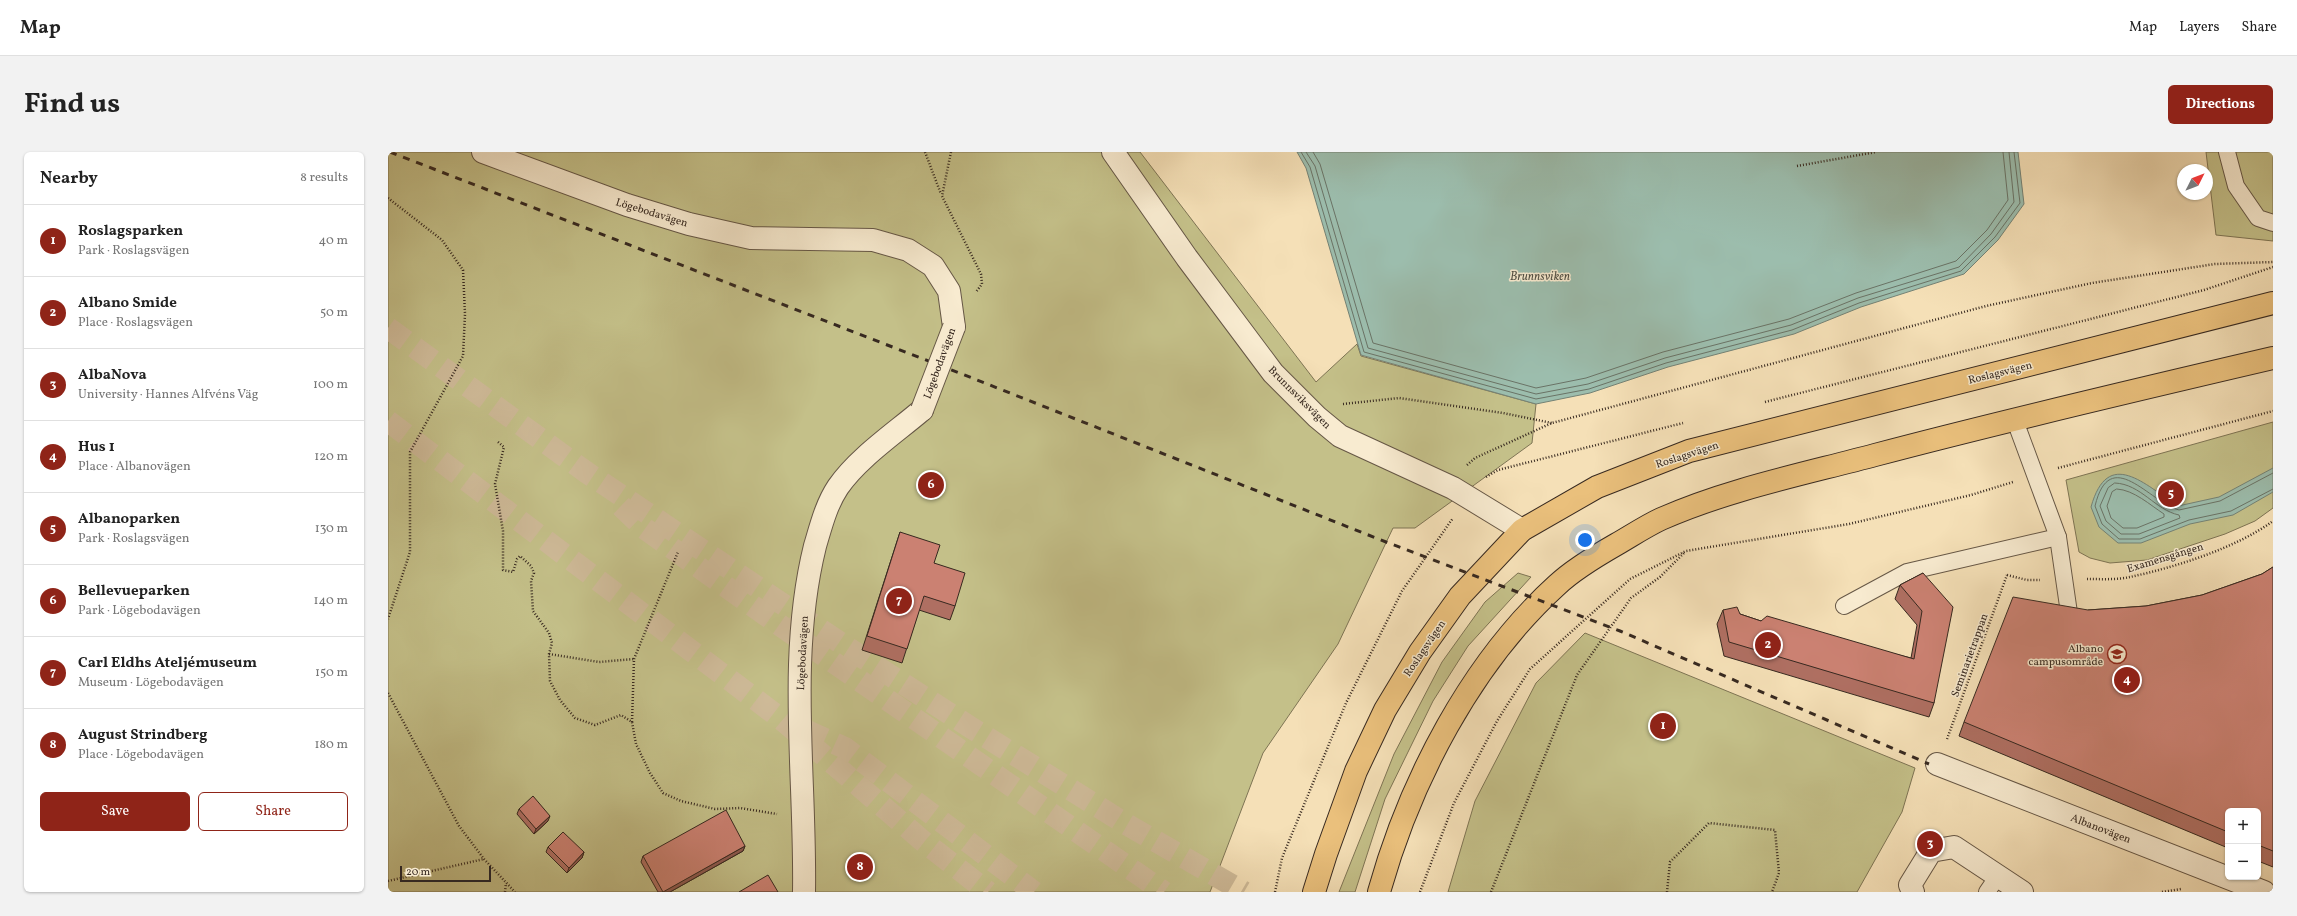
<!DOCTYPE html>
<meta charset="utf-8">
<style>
:root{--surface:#fff;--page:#f2f2f2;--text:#222;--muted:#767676;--line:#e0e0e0;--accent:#8f2418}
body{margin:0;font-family:Vollkorn,serif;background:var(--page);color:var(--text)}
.controls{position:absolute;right:12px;bottom:12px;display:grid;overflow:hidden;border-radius:6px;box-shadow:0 1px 3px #0004}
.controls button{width:36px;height:36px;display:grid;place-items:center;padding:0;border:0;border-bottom:1px solid var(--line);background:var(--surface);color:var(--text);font:20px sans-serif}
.compass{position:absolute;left:1789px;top:12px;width:36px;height:36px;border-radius:50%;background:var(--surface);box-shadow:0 1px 3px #0004;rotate:48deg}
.scale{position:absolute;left:12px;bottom:10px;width:91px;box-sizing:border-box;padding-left:4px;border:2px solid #372920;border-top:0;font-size:11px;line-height:14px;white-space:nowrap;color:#372920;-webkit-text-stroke:3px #f8ebd0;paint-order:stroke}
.you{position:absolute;left:1197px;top:388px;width:14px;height:14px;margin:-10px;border:3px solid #fff;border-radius:50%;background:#1a73e8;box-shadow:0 0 0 6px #1a73e833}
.badge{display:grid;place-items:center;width:26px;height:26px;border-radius:50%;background:var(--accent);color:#fff;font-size:13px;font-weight:700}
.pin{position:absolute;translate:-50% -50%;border:2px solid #fff;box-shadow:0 1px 4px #0006}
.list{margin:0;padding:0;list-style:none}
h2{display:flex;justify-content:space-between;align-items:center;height:52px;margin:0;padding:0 16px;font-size:17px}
h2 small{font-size:13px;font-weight:400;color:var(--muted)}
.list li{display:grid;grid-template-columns:26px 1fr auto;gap:12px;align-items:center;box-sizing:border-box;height:72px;padding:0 16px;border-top:1px solid var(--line)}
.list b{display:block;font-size:15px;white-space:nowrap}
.list p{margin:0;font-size:13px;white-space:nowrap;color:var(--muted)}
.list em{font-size:13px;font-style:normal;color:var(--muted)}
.actions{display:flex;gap:8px;padding:12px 16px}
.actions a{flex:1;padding:9px 0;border:1px solid var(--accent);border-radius:6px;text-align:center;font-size:14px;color:var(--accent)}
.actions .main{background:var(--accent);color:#fff}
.map{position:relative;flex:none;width:1885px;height:740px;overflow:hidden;border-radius:6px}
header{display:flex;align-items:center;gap:24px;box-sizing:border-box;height:56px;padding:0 20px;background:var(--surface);border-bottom:1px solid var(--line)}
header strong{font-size:19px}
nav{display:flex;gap:22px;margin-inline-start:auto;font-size:14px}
.intro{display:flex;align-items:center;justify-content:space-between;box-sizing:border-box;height:96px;padding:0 24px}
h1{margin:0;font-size:28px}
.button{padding:10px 18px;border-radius:6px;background:var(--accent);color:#fff;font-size:14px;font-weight:700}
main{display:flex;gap:24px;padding:0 24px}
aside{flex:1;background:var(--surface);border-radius:6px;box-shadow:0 1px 3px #0004}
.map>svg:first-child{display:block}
.green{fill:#c4c089;stroke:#7e7454}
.water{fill:#9cbdad;stroke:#748275}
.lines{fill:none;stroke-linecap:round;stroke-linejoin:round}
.shore{stroke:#6a7366;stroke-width:1}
.highway-tunnel{stroke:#cfbb99;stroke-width:22;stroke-dasharray:22 11;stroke-linecap:butt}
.lane-casing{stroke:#665746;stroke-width:18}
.street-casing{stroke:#665746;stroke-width:24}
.primary-casing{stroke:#372920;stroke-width:24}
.path{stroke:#372920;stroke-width:2.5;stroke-dasharray:1 2;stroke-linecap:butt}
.lane{stroke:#f8ebd0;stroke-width:16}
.street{stroke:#f8ebd0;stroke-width:22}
.primary{stroke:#eac07c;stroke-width:22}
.rail{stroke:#372920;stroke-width:3;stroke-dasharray:7 7;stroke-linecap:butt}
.street-bridge-casing{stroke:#665746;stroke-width:24;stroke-linecap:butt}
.street-bridge{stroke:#f8ebd0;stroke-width:22}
.wall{fill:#af6f62;stroke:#372920}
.shaded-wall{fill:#8e5a50;stroke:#372920}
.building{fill:#cb8172;stroke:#372920}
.labels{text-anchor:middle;stroke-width:3;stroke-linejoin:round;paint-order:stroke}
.street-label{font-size:11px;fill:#372920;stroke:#f8ebd0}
.poi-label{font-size:11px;fill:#372920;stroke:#f8ebd0;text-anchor:end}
.water-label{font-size:12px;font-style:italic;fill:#504e43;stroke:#f8ebd0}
</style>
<header>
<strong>Map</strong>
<nav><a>Map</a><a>Layers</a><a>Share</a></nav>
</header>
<div class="intro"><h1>Find us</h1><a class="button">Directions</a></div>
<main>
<aside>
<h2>Nearby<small>8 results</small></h2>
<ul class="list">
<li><span class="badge">1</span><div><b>Roslagsparken</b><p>Park · Roslagsvägen</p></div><em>40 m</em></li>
<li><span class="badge">2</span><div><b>Albano Smide</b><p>Place · Roslagsvägen</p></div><em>50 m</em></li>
<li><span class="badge">3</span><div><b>AlbaNova</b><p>University · Hannes Alfvéns Väg</p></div><em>100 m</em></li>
<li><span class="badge">4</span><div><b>Hus 1</b><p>Place · Albanovägen</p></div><em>120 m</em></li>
<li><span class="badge">5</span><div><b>Albanoparken</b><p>Park · Roslagsvägen</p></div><em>130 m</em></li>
<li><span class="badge">6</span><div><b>Bellevueparken</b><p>Park · Lögebodavägen</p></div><em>140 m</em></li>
<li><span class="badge">7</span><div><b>Carl Eldhs Ateljémuseum</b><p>Museum · Lögebodavägen</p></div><em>150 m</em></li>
<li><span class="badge">8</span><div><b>August Strindberg</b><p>Place · Lögebodavägen</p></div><em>180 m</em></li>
</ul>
<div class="actions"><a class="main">Save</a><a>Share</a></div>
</aside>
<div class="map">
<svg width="1885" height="740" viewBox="0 0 1885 740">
<rect width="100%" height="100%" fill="#f5e0b7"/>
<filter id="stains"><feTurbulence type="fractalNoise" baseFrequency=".005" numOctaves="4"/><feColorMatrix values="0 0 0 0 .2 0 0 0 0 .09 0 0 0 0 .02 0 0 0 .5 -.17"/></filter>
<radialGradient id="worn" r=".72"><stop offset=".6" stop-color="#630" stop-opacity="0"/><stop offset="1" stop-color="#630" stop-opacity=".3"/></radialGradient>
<g class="green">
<path d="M0 0H752L928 230 969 192 973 204 1148 252 1144 291 1027 376H1005L950 492 875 601 822 740H0Z"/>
<path d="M1818 0H1885V89L1828 83Z"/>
<path d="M1885 270V356L1867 369 1837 382 1759 408 1722 411 1702 406 1691 400 1678 328Z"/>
<path d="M1130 421 1143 425 1080 494 1045 549 997 647 967 740H951L1006 602 1054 510 1097 450Z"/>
<path d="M1197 481 1527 616 1514 660 1469 740H1060L1087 649 1148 531Z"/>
</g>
<g class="water">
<path d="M909 0H1630L1636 52 1610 88 1576 122 1473 155 1406 182 1280 215 1202 241 1148 252 973 203 918 16Z"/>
<path d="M1885 316V340L1845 363 1802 372 1753 391H1730L1711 375 1703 355C1720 294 1757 333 1790 354L1831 345Z"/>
</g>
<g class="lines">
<g class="shore">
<path d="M913 0 922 15 976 200 1148 247 1201 237 1278 211 1404 178 1471 151 1573 119 1607 85 1632 51 1626 0"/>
<path d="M918 0 927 14 980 196 1148 242 1200 232 1277 206 1403 173 1470 146 1571 115 1603 82 1626 50 1621 0"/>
<path d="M925 0 932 12 985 191 1148 236 1198 226 1275 200 1401 167 1468 141 1568 109 1599 78 1620 48 1615 0"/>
<path d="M1885 321 1832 349 1791 358C1761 350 1722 292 1707 354L1714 372 1731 387H1752L1801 368 1843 359 1885 337"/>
<path d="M1727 331C1753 332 1767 358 1791 363L1792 366 1751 382H1733L1718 369 1712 354 1720 336Z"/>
<path d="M1729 337C1746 338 1762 353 1776 362V365L1749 376H1735L1723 366 1719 354 1724 340Z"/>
</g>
<g class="highway-tunnel">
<path d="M0 176 198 320 457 494 582 575 738 672 856 740"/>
<path d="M0 269 392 566 536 690 600 740"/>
<path d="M233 354 256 376 386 469 776 740"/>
<path d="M417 578 457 596 646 740"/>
</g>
<g class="lane-casing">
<g id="lane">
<path d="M1839 0 1848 34 1870 66 1885 71"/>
<path d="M1626 266 1670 385 1681 461"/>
<path d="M1456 454 1519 420 1670 385"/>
<path d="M1599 740 1610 724"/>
</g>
</g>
<g class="street-casing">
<g id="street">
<path d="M95 0 239 53 301 72 363 86 485 88 520 98 545 114 561 139 566 175"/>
<path d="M725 0 799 106 885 221 929 265 952 284 1065 336 1134 378"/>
<path d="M1549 612 1876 740"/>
<path d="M416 740C418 625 399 507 427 394 433 374 438 353 450 335 470 306 507 281 534 258"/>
<path d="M1525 740 1522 733 1543 699 1566 695 1634 740"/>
</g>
</g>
<g class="primary-casing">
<g id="primary">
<path d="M926 740 938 702 968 619 997 558 1032 500 1072 444 1134 378 1209 335 1301 299 1885 151"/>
<path d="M991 740C1022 629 1083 511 1169 433 1186 417 1208 404 1229 392 1243 384 1258 374 1273 367 1341 337 1416 322 1487 303 1619 268 1752 237 1885 206"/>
</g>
</g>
<g class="path">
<path d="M537 0 553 42"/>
<path d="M563 0 554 44 593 122 594 132 588 140"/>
<path d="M1409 14 1488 0"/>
<path d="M0 46 54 88 75 118 77 162 75 204 22 300V400L0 467"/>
<path d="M1377 250 1816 138 1885 115"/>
<path d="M955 252 1011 246 1115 261 1164 271"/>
<path d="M110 290 116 295 107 332 115 379V418L125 420 129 407 132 404 143 414 146 421 143 429 145 459 161 481 164 491 161 502 162 529 172 548 187 566 207 573 233 563 244 570 248 592 262 621 275 641 293 649 327 657 352 656 389 662"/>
<path d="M1079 313 1087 306 1164 271 1598 154 1704 131 1827 112 1885 110"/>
<path d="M1670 316 1885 259"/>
<path d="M1098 325 1110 318 1295 271"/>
<path d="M1619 423 1639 428H1652"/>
<path d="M1699 427C1713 427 1729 428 1742 425 1788 415 1848 396 1885 369"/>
<path d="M161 502 211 510 246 507"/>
<path d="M0 541 71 674 96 707 127 740"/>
<path d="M244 570 246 507 290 400"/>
<path d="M1559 587 1619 423"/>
<path d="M0 729 96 707"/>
<path d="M117 740 118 731"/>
<path d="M887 740 894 706 958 551 1014 439 1065 366"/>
<path d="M1032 740 1066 651 1109 569 1142 517 1242 427 1298 399 1461 372 1583 343 1625 330"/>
<path d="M1103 740 1189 523 1243 446 1272 425 1296 401"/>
<path d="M1279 740 1282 710 1321 671 1387 678 1391 721 1384 740"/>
<path d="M1774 740 1793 737"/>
</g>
<use href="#lane" class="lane"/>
<use href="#street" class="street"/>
<use href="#primary" class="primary"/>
<path class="rail" d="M2 0 574 222 998 390 1232 479 1541 612"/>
<g class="street-bridge-casing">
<path id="street-bridge" d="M534 258 566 175"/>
</g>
<use href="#street-bridge" class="street-bridge"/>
</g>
<g class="wall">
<path d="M512 380 546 411 567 454 562 468 531 458 514 511 474 498Z"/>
<path d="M1885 415V715L1870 709V659H1840V696L1571 584 1576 570 1700 458 1758 454 1814 443 1874 422Z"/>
<path d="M1535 421 1546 551 1541 565 1336 504 1329 472 1335 458 1352 462 1373 469 1523 506 1529 473 1507 447 1512 433Z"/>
<path d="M131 657 160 669 146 682 129 662Z"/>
<path d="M357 694 355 699 282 740H270L253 710 255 704Z"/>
<path d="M160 695 196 700 194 706 179 721 158 700Z"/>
</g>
<g class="shaded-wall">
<path d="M162 664 160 669 146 682 148 677Z"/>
<path d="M357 694 355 699 282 740H274Z"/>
<path d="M196 700 194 706 179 721 181 716Z"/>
</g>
<g class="building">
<path d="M512 380 552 393 546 411 577 421 567 454 536 444 519 497 479 484Z"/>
<path d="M1885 415V699L1870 693V659H1840V680L1576 570 1625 445 1700 458 1758 454 1814 443 1874 422Z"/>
<path d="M1535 421 1565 455 1546 551 1341 490 1335 458 1349 455 1352 462 1373 469 1379 464 1526 507 1534 459 1512 433Z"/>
<path d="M145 644 162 664 148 677 131 657Z"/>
<path d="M338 658 357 694 275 740 255 704Z"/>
<path d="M175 680 196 700 181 716 160 695Z"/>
<path d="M380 723 390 740H351Z"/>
</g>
<defs>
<g id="university-ring" transform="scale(1)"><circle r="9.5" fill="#f8ebd0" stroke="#8f2418" stroke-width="1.5"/><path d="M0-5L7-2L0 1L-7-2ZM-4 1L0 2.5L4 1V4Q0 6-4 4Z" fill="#8f2418"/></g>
</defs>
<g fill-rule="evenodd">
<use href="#university-ring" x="1729" y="502"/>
</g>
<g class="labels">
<g class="street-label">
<text transform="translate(264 60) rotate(17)" y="4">Lögebodavägen</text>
<text transform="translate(551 211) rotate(-70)" y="4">Lögebodavägen</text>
<text transform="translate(1612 220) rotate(-14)" y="4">Roslagsvägen</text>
<text transform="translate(912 245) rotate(45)" y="4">Brunnsviksvägen</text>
<text transform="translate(1299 302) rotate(-18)" y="4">Roslagsvägen</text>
<text transform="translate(1777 405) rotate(-17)" y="4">Examensgången</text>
<text transform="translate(1036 496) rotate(-56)" y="4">Roslagsvägen</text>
<text transform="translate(414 501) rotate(-87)" y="4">Lögebodavägen</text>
<text transform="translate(1581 503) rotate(-70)" y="4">Seminarietrappan</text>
<text transform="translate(1713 676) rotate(21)" y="4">Albanovägen</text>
</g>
<g class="poi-label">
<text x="1715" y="500">Albano<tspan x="1715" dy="13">campusområde</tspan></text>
</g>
<g class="water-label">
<text x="1152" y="128">Brunnsviken</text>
</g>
</g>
<rect width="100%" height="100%" filter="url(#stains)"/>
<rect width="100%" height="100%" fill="url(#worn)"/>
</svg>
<div class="controls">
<button>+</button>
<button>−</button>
</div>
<svg class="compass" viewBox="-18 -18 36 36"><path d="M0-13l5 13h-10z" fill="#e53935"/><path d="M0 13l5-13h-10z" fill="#767676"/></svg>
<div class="scale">20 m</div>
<div class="you"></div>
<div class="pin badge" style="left:1275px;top:574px">1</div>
<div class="pin badge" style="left:1380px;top:493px">2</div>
<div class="pin badge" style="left:1542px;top:692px">3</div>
<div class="pin badge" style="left:1739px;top:528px">4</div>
<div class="pin badge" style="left:1783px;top:342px">5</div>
<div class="pin badge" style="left:543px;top:333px">6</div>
<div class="pin badge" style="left:511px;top:449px">7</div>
<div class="pin badge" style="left:472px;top:715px">8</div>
</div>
</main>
